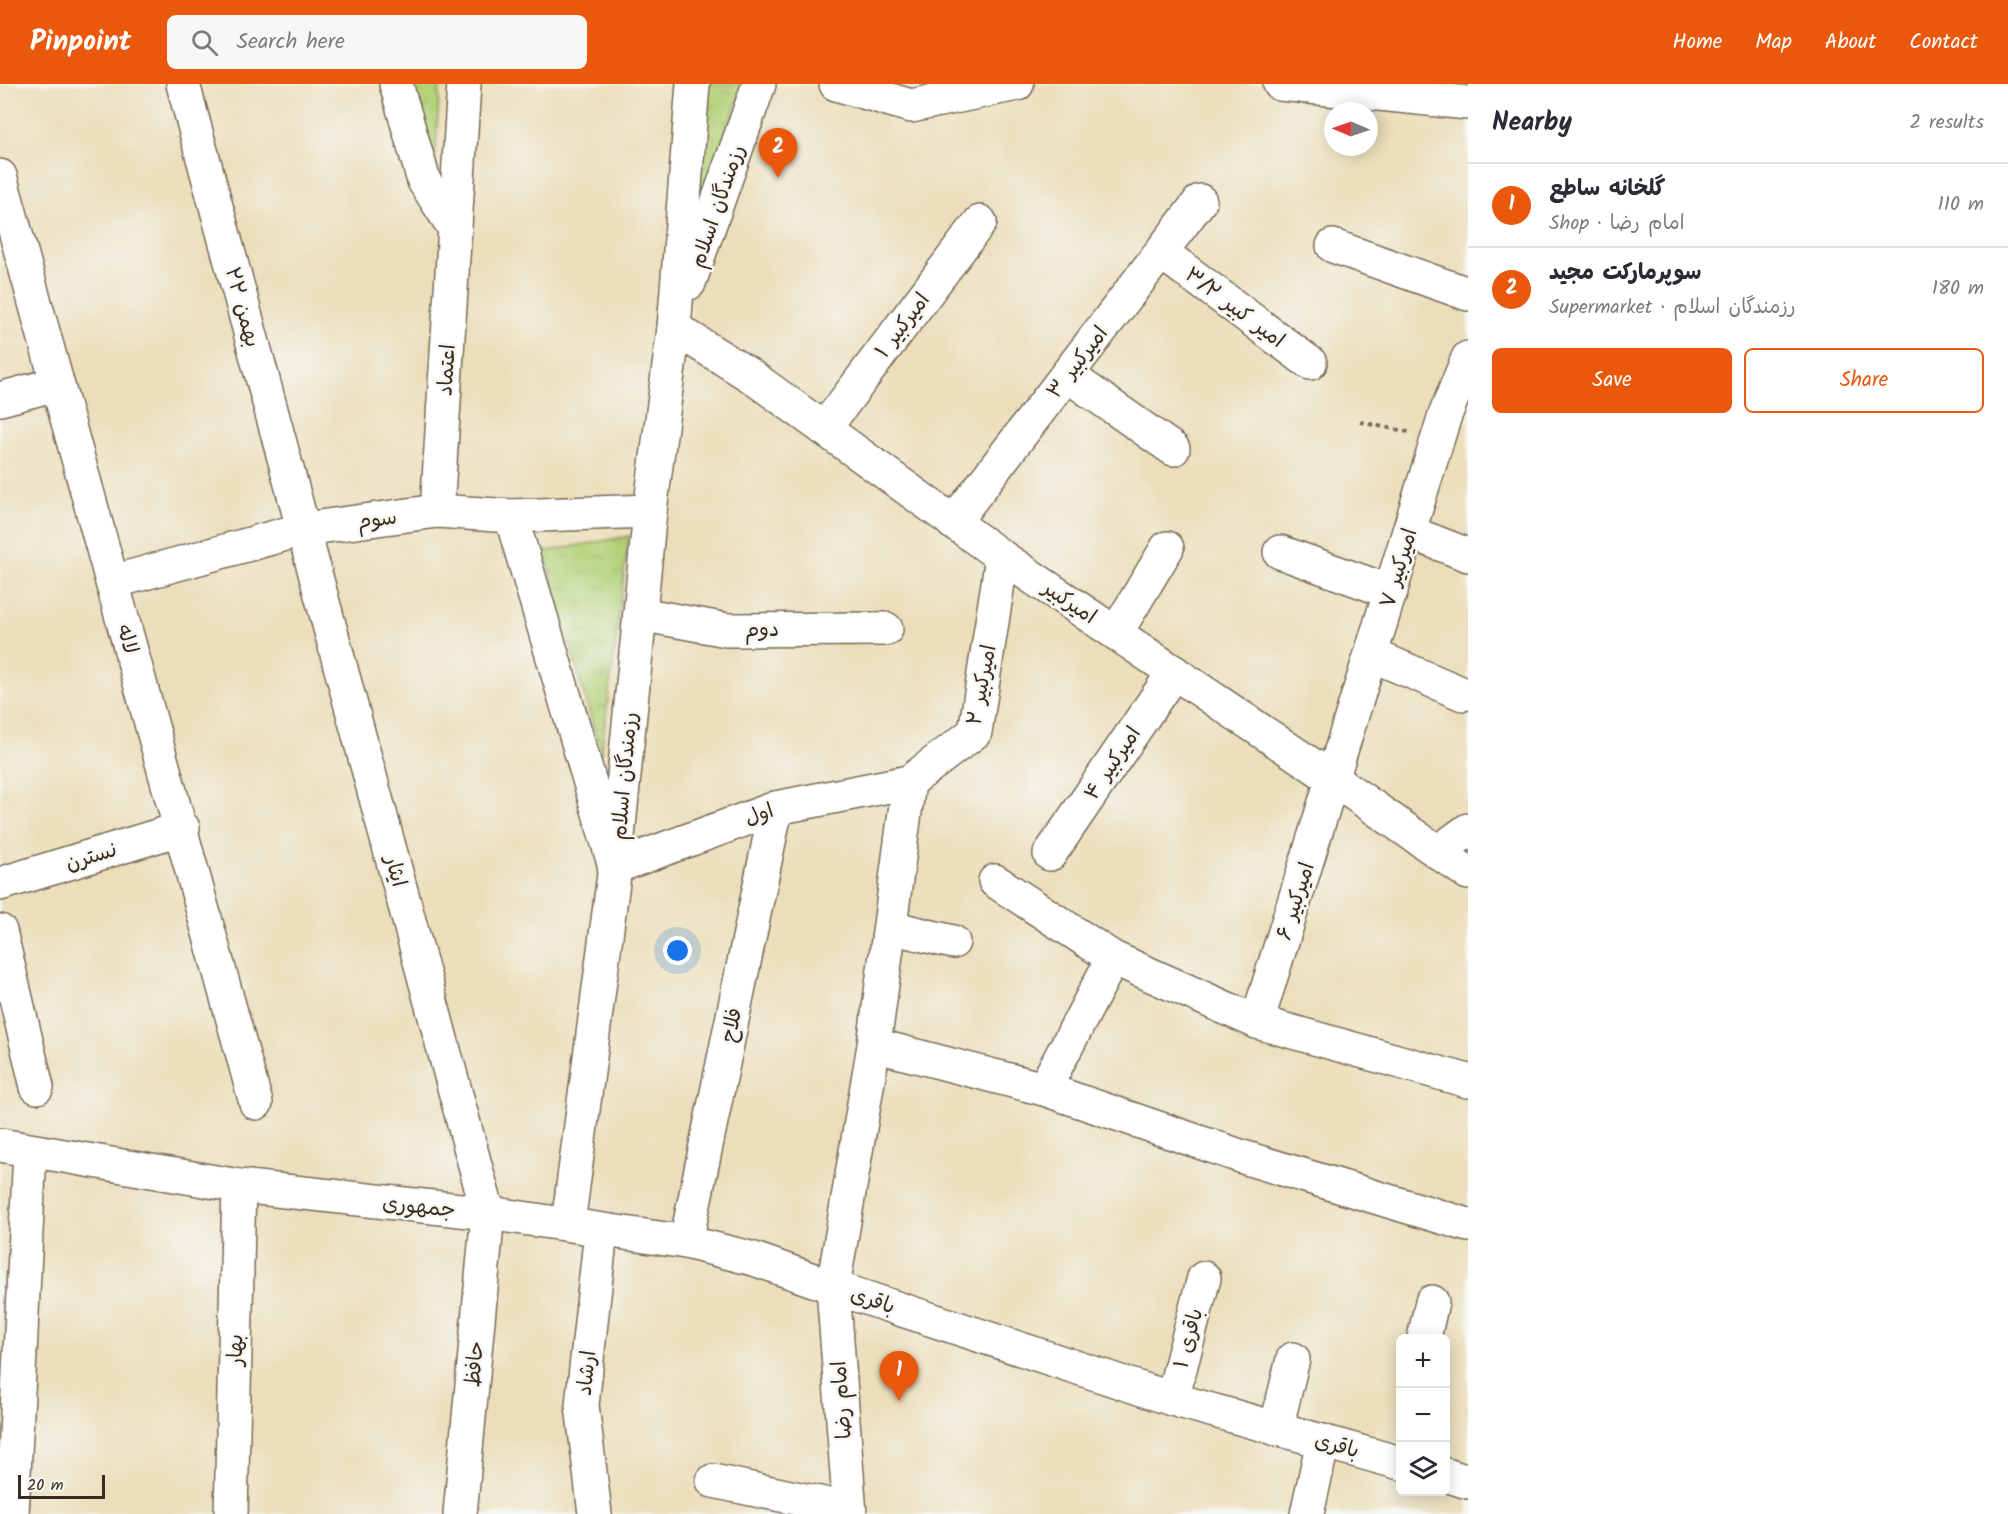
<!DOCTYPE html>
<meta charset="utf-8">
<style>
:root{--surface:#fff;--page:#f7f7f7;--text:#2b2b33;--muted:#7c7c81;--line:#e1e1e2;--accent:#ea580c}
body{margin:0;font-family:Kalam,"Playpen Sans Arabic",sans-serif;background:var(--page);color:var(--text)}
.controls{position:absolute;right:18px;bottom:18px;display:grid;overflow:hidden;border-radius:9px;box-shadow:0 3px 15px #0003}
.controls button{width:54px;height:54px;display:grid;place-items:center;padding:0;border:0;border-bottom:2px solid var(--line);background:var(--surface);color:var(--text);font:30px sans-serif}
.compass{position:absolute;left:1324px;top:18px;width:54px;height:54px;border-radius:50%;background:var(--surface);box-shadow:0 3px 15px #0003;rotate:272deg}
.scale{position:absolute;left:18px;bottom:15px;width:87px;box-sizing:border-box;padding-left:6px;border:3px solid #3b2a1e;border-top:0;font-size:16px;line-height:21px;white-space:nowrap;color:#3b2a1e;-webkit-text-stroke:4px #f6f6f2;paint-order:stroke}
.you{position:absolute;left:678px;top:867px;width:21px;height:21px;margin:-15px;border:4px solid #fff;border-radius:50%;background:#1a73e8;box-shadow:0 0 0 9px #1a73e833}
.badge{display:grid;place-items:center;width:39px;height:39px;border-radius:50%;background:var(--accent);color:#fff;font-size:20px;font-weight:700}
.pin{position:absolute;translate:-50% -50px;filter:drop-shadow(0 2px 3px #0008)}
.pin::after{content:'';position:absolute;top:32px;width:21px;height:18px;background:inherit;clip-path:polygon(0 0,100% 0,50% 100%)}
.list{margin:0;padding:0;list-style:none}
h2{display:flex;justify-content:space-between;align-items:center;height:78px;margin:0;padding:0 24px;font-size:26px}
h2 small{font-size:20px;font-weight:400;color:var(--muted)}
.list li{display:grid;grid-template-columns:39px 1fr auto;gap:18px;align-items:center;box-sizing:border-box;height:84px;padding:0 24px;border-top:2px solid var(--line)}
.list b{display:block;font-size:22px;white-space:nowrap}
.list p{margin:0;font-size:20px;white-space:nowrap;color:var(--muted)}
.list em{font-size:20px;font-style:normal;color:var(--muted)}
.actions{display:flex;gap:12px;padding:18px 24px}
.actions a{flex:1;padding:14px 0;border:2px solid var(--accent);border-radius:9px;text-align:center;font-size:21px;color:var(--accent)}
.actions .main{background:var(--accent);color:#fff}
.icon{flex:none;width:33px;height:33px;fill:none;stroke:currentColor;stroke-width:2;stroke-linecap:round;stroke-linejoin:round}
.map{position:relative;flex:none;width:1468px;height:1430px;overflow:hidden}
header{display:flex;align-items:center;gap:36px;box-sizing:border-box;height:84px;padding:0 30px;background:var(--accent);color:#fff}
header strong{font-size:28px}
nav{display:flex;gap:33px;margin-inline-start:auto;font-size:21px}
.search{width:420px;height:54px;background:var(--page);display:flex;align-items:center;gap:15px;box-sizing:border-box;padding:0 21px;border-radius:9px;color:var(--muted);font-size:22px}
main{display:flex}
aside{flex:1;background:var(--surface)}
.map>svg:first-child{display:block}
.park{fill:url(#park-tufts);stroke:#787e4c;stroke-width:1.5}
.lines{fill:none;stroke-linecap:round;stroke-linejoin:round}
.street-casing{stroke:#796955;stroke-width:36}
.secondary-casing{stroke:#796955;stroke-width:36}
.path{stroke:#796955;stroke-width:4;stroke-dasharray:4.5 4.5;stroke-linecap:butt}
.street{stroke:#fff;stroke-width:33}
.secondary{stroke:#fff;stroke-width:33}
.labels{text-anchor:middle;stroke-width:5;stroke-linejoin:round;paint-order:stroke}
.street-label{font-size:21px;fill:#3b2a1e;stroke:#f6f6f2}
</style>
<header>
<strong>Pinpoint</strong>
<div class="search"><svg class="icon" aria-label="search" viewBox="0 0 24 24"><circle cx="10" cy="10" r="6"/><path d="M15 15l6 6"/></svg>Search here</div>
<nav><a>Home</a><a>Map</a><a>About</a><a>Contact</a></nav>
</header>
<main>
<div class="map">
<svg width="1468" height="1430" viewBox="0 0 1468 1430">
<defs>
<pattern id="park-tufts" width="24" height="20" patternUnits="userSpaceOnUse" patternTransform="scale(1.5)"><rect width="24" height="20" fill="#b4d279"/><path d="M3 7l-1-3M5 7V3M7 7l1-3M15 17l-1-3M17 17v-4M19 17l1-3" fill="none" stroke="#9cb468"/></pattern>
</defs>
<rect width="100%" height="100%" fill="#f6f6f2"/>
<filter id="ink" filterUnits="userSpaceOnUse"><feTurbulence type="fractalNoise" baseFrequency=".0167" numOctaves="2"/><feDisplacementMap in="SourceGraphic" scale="12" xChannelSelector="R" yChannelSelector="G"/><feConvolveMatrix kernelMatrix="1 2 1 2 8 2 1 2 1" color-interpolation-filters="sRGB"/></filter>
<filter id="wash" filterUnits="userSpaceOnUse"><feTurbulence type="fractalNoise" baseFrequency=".008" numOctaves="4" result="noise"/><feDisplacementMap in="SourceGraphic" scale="24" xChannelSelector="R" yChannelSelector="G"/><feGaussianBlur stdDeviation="1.35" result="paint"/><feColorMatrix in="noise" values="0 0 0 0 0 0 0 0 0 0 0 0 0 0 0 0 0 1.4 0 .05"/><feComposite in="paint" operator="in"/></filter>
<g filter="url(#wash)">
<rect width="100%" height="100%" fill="#ebdeba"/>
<g class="park">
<path d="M412 0H440L434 88Z"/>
<path d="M700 0H743L690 155Z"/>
<path d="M629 452 601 670 544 468Z"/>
</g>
</g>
<g filter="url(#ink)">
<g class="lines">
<g class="street-casing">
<g id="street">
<path d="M183 0 488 1129 460 1430"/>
<path d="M396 0 424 97 455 145"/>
<path d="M836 0 911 22 1017 0"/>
<path d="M1280 0 1468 19"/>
<path d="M0 92C83 401 173 709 256 1019"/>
<path d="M1333 162 1468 210"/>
<path d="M1161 168 1310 279"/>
<path d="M1067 291 1173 365"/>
<path d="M0 315 56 300"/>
<path d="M824 345 980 138"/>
<path d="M437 427 464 0"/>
<path d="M511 432 615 783 776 724 909 698 975 648 1002 473"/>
<path d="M953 439 1200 117"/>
<path d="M1409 448 1468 471"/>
<path d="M1280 468 1391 508"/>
<path d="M112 498 304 445 437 427 511 432 650 427"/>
<path d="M640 530 727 546 886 545"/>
<path d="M1116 549 1167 464"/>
<path d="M1372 571 1463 610"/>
<path d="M909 698 874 961 833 1203 1172 1315 1400 1379"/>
<path d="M1438 768 1468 746"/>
<path d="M1050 770 1174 588"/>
<path d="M995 797 1113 874 1257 938 1468 997"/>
<path d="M0 800 183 744"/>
<path d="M890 843 953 858"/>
<path d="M0 847 37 1003"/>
<path d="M1257 938 1444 334 1468 274"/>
<path d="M874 961 1044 1005 1246 1074 1468 1141"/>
<path d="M1044 1005 1113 874"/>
<path d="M686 1158 776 724"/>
<path d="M1424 1254 1432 1218"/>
<path d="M1172 1315 1204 1194"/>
<path d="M1276 1345 1293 1275"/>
<path d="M1446 1391 1468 1398"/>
<path d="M713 1397 848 1425"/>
<path d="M12 1430 30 1068"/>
<path d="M231 1430 239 1102"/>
<path d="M595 1430 582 1321 601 1147"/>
<path d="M1307 1430 1323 1357"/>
</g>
</g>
<g class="secondary-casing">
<g id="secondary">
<path d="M689 199 759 0"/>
<path d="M674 244 751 292 1002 473 1333 695 1468 789"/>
<path d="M0 1061 239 1102 488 1129 686 1158 754 1175 833 1203 850 1430"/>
<path d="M568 1140 615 783 650 427 674 244 693 0"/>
</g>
</g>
<path class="path" d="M1360 338 1409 348"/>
<use href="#street" class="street"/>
<use href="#secondary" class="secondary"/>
</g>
</g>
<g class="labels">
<g class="street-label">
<text transform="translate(717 122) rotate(-71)" y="7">رزمندگان اسلام</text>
<text transform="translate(243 223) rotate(75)" y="7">۲۲ بهمن</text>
<text transform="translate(1235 223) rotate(37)" y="7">امیر کبیر ۳/۲</text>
<text transform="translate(902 241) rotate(-53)" y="7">امیرکبیر ۱</text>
<text transform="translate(1077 278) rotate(-52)" y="7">امیرکبیر ۳</text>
<text transform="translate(446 286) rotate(-86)" y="7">اعتماد</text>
<text transform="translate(377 435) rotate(-8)" y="7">سوم</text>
<text transform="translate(1398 484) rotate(-73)" y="7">امیرکبیر ۷</text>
<text transform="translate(1070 518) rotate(34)" y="7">امیرکبیر</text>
<text x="762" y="552">دوم</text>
<text transform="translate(128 555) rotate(74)" y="7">لاله</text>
<text transform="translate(981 601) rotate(-79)" y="7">امیرکبیر ۲</text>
<text transform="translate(1112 679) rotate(-56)" y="7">امیرکبیر ۴</text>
<text transform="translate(624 692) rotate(-85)" y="7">رزمندگان اسلام</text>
<text transform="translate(759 730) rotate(-19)" y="7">اول</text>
<text transform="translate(91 772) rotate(-17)" y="7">نسترن</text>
<text transform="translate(396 787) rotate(75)" y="7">ایثار</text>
<text transform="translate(1295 817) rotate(-72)" y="7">امیرکبیر ۶</text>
<text transform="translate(731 941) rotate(-78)" y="7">فلاح</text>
<text transform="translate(419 1122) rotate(6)" y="7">جمهوری</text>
<text transform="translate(873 1216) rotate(18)" y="7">باقری</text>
<text transform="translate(1188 1254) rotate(-75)" y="7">باقری ۱</text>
<text transform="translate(235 1266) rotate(-89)" y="7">بهار</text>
<text transform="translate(474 1280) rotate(-85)" y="7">حافظ</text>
<text transform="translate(586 1289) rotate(-84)" y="7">ارشاد</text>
<text transform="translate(841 1316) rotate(-94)" y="7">امام رضا</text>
<text transform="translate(1337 1361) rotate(15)" y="7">باقری</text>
</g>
</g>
</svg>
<div class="controls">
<button>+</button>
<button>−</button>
<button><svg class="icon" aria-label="layers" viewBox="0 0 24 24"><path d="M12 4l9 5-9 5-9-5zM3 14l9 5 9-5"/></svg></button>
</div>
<svg class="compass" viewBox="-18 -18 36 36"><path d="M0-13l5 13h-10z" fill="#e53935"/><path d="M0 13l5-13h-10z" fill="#7c7c81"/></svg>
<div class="scale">20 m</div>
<div class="you"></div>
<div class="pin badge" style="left:899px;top:1317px">1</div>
<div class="pin badge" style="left:778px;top:94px">2</div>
</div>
<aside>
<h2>Nearby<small>2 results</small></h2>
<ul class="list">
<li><span class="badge">1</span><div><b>گلخانه ساطع</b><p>Shop · امام رضا</p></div><em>110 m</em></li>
<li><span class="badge">2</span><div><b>سوپرمارکت مجید</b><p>Supermarket · رزمندگان اسلام</p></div><em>180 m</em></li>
</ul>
<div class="actions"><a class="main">Save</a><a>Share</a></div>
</aside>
</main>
